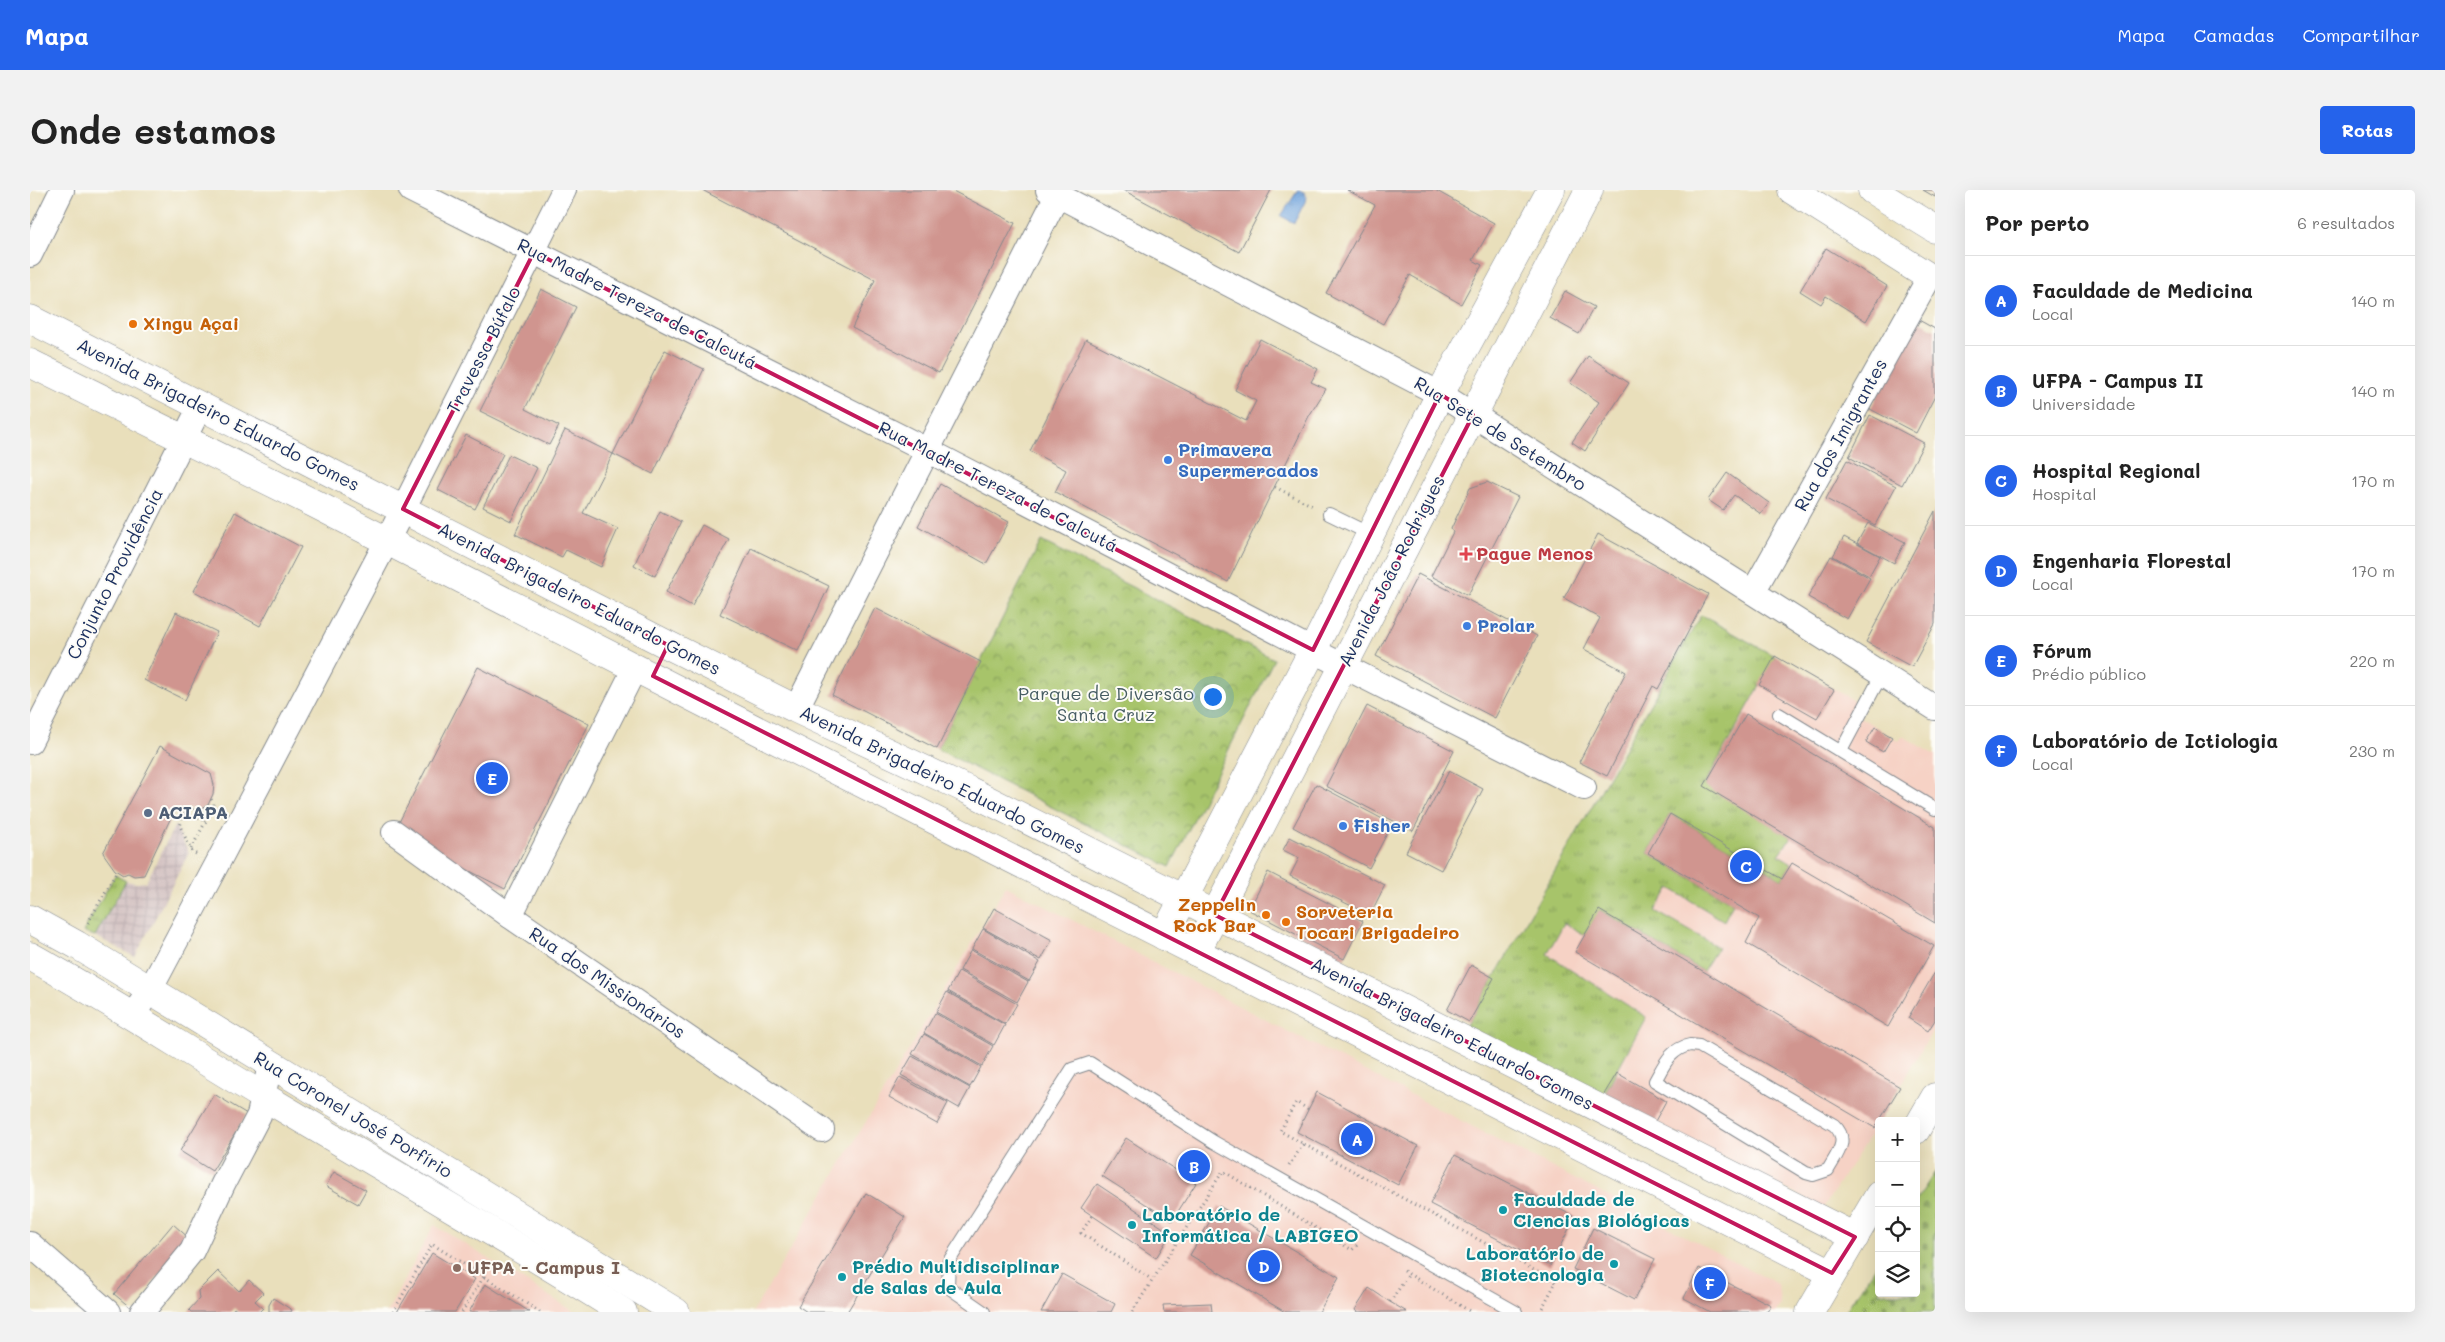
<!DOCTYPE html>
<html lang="pt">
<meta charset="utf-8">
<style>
:root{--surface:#fff;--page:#f2f2f2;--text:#222;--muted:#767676;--line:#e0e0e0;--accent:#2563eb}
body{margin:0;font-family:Mali,sans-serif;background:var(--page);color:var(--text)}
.controls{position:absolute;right:15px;bottom:15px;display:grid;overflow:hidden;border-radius:5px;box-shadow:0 5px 20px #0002}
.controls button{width:45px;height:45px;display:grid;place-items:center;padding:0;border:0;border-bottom:1px solid var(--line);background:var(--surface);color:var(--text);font:25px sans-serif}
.you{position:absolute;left:1182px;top:506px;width:18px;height:18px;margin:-12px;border:4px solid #fff;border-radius:50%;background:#1a73e8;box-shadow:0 0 0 8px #1a73e833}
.badge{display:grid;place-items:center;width:32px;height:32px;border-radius:50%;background:var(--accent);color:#fff;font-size:16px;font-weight:700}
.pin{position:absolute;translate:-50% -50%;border:2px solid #fff;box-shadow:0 1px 5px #0006}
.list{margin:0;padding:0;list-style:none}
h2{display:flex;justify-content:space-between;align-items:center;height:65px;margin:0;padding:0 20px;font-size:21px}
h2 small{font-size:16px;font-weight:400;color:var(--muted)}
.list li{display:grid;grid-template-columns:32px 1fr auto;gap:15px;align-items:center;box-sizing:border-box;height:90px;padding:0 20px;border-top:1px solid var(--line)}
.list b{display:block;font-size:19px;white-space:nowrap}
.list p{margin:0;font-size:16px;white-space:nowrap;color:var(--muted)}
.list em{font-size:16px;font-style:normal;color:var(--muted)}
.icon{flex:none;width:28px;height:28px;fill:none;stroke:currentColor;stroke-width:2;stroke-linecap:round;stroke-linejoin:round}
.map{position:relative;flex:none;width:1905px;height:1122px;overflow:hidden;border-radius:5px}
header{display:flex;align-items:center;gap:30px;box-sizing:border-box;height:70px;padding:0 25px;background:var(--accent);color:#fff}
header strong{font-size:24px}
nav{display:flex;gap:28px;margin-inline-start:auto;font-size:18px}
.intro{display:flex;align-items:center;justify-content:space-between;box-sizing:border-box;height:120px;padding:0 30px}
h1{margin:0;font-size:35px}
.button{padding:12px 22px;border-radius:5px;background:var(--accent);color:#fff;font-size:18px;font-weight:700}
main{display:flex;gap:30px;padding:0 30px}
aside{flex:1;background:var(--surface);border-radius:5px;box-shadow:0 5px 20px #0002}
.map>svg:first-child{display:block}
.built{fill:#f6d2c5}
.industrial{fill:url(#industrial-grid)}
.grass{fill:url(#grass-tufts);stroke:#617a64}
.cemetery{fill:url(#cemetery-stones);stroke:#617a64}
.park{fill:url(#park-crowns);stroke:#617a64}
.water{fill:url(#water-ripples);stroke:#46699d}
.building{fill:#d0958f}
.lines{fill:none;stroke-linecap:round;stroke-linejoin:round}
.service-casing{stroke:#82878c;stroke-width:14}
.minor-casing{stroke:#82878c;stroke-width:26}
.tertiary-casing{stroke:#82878c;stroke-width:29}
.path{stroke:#82878c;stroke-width:3;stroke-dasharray:1 4;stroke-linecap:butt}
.service{stroke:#fff;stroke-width:12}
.minor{stroke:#fff;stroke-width:24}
.tertiary{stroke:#fff;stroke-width:28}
.marked{fill:none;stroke:#c2185b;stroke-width:4;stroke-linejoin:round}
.food-dot{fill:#e8710a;stroke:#fdfcf7;stroke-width:2}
.shop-dot{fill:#3f7fe0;stroke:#fdfcf7;stroke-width:2}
.health-dot{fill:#e0444e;stroke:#fdfcf7;stroke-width:2}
.service-dot{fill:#5c6f8a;stroke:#fdfcf7;stroke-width:2}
.culture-dot{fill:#0f9aa8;stroke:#fdfcf7;stroke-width:2}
.education-dot{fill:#8d6e63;stroke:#fdfcf7;stroke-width:2}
.labels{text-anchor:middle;stroke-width:4;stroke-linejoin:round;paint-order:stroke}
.street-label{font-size:18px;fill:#1b2f5e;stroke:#fdfcf7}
.food-label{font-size:18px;font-weight:bold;fill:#c56008;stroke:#fdfcf7;text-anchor:start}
.shop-label{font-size:18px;font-weight:bold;fill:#366cbe;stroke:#fdfcf7;text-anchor:start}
.health-label{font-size:18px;font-weight:bold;fill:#be3a42;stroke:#fdfcf7;text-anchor:start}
.park-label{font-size:18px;fill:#455c62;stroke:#fdfcf7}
.service-label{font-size:18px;font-weight:bold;fill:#4e5e75;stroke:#fdfcf7;text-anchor:start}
.culture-label{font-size:18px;font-weight:bold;fill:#0d838f;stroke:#fdfcf7;text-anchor:start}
.education-label{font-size:18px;font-weight:bold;fill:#785e54;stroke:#fdfcf7;text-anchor:start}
</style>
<header>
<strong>Mapa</strong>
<nav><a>Mapa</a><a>Camadas</a><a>Compartilhar</a></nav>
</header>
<div class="intro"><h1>Onde estamos</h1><a class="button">Rotas</a></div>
<main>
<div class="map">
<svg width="1905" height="1122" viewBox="0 0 1905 1122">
<defs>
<pattern id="industrial-grid" width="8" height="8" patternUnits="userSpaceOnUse" patternTransform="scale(1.25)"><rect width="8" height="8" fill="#d1bfbf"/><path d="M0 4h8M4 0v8" fill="none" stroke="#b3a4a7"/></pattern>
<pattern id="grass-tufts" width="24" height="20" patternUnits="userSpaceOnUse" patternTransform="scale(1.25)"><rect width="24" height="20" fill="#a7c46b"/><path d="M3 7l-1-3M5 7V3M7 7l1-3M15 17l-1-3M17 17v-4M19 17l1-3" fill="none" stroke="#87a05b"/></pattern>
<pattern id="cemetery-stones" width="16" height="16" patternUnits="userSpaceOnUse" patternTransform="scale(1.25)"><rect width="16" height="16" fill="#a7c46b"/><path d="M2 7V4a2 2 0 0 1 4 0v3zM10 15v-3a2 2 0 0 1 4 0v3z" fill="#87a05b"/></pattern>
<pattern id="park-crowns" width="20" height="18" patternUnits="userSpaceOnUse" patternTransform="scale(1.25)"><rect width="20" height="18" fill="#a7c46b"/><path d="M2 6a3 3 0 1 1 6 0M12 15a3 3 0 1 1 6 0" fill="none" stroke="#87a05b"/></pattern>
<pattern id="water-ripples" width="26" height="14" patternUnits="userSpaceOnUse" patternTransform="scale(1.25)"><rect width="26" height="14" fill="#70a3dc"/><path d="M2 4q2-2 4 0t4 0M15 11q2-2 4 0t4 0" fill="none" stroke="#5b85b6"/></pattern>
</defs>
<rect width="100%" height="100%" fill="#fdfcf7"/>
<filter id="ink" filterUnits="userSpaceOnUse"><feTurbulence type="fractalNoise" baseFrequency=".02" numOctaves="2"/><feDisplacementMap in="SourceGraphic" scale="10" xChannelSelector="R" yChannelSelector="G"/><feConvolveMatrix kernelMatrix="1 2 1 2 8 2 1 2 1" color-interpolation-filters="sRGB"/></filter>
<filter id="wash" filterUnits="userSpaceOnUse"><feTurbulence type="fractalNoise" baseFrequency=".0096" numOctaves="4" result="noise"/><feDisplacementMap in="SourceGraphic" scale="20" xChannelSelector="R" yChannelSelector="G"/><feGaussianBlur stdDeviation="1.12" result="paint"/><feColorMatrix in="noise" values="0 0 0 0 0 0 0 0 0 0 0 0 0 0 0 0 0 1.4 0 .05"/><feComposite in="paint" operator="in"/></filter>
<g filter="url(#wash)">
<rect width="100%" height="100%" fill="#e9dfbb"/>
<g class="built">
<path d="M1671 425 1826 512 1820 521 1869 551 1873 546 1905 565V837L1843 941 1793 1018 1436 837Z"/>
<path d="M976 696 1748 1094 1750 1115 1746 1122H723Z"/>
<path d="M404 1035 545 1122H357Z"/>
</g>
<path class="industrial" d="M145 635 159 663 105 767 65 746 96 691 106 693 116 692Z"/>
<g class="grass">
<path d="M1671 425 1746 467 1674 595 1761 647 1749 665 1762 673 1752 689 1640 624 1618 663 1703 713 1694 731 1640 698 1625 721 1688 757 1673 781 1570 720 1555 745 1534 733 1517 764 1616 827 1573 906 1436 837Z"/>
<path d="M85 685 96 691 65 746 53 742Z"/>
</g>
<path class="cemetery" d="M1905 982V1122H1815L1849 1070V1103H1886V1011Z"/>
<path class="park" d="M1011 351 1244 469 1140 677 907 559Z"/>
<path class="water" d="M1268 0 1274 2 1277 8 1264 33 1251 26Z"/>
<g id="blocks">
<g class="building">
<path d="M672 0H921L985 33 909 183 822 138 845 90Z"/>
<path d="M1093 0H1241L1209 62Z"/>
<path d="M1317 0H1405L1464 33 1443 70 1452 75 1431 114 1380 85 1353 134 1296 103 1345 15Z"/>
<path d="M1893 0H1905V7Z"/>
<path d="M1796 58 1857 96 1836 131 1796 106 1791 114 1770 101Z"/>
<path d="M511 99 546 117 495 219 529 236 519 255 450 221Z"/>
<path d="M1535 101 1564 117 1549 144 1520 128Z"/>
<path d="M1887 129 1905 139V206L1886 243 1840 219Z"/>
<path d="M1056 149 1216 231 1226 211 1205 200 1230 149 1288 179 1281 192 1296 199 1279 226 1198 392 1025 302 1036 280 1000 261Z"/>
<path d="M635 160 674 179 623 284 583 264Z"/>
<path d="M1558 166 1599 193 1555 261 1542 252 1569 212 1540 193Z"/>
<path d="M1840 225 1894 253 1872 295 1819 267Z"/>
<path d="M535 240 583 264 553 323 588 339 571 377 536 360 532 367 485 344Z"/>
<path d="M436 245 473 264 445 319 408 300Z"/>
<path d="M479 265 507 278 481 331 453 317Z"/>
<path d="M1817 270 1866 296 1845 335 1796 309Z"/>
<path d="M1697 283 1739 313 1731 324 1704 305 1693 320 1678 310Z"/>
<path d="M1457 292 1488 307 1438 405 1401 386 1423 342 1421 339 1440 298Z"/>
<path d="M910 294 979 332 956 374 888 336Z"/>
<path d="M630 321 651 332 625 386 604 375Z"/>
<path d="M1905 321V434L1882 477 1836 452Z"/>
<path d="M205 322 271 357 230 436 164 401Z"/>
<path d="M1838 333 1875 352 1864 373 1827 353Z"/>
<path d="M672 335 699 349 662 416 636 402Z"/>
<path d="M1568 344 1678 404 1628 499 1623 496 1577 586 1549 572 1596 482 1554 459 1570 428 1534 408Z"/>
<path d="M1814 347 1850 366 1839 386 1803 366Z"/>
<path d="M721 358 799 396 768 461 690 424Z"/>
<path d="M1801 366 1840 388 1817 429 1778 407Z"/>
<path d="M1388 384 1507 446 1465 528 1346 466Z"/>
<path d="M845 418 951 472 907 559 802 505Z"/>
<path d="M146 422 187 442 155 510 114 490Z"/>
<path d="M1745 466 1804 500 1787 528 1729 495Z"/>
<path d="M448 477 559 534 475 699 364 642Z"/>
<path d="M1337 516 1424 561 1383 641 1296 596Z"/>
<path d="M1716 524 1905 637V733L1674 596Z"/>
<path d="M1845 537 1862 547 1853 562 1836 552Z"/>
<path d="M130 556 181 584 184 595 183 604 178 615 169 620 157 618 154 625 150 620 144 621 114 685 104 686 98 683 93 685 85 680 73 663Z"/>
<path d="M1419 581 1453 599 1411 680 1376 662Z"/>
<path d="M1286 594 1362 634 1339 678 1263 637Z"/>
<path d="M1640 624 1752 689 1762 673 1904 756 1858 837 1716 753 1729 728 1618 663Z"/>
<path d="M1260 647 1355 695 1340 725 1260 686 1269 668 1253 660Z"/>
<path d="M1238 682 1333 731 1314 769 1219 720Z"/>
<path d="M964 718 1022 750 1011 770 953 738Z"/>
<path d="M1569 720 1870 897 1845 938 1545 762Z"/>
<path d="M953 739 1010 772 999 791 942 759Z"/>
<path d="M941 760 998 792 987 812 930 780Z"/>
<path d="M1441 775 1464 788 1439 832 1417 820Z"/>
<path d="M929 781 987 814 975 834 918 801Z"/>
<path d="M1905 782V830L1898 841 1878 828Z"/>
<path d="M917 802 975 835 964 855 906 822Z"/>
<path d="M905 823 963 856 952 876 894 843Z"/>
<path d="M894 844 951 877 940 897 882 864Z"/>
<path d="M882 866 940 898 929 918 871 885Z"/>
<path d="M1587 883 1636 911 1624 933 1573 906Z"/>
<path d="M870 887 918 913 907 934 859 907Z"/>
<path d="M1287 902 1388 956 1368 995 1267 942Z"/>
<path d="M184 904 217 924 182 981 150 961Z"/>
<path d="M1096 948 1166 993 1142 1031 1072 986Z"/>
<path d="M1425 965 1545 1027 1520 1076 1400 1014Z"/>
<path d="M304 982 336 1000 328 1014 296 996Z"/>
<path d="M1067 994 1141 1043 1126 1068 1051 1018Z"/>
<path d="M836 1003 875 1027 817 1122H777L768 1116Z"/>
<path d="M1189 1016 1309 1087 1289 1122H1255L1160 1065Z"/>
<path d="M143 1034 160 1049 101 1118 84 1104Z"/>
<path d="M1563 1038 1625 1069 1604 1110 1543 1079Z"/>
<path d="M402 1063 445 1089 425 1122H367Z"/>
<path d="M1669 1078 1741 1115 1737 1122H1680L1654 1108Z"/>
<path d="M188 1081 209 1101 219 1090 233 1103 225 1111 233 1118 229 1122H209L204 1118 200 1122H161L159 1120 169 1109 168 1101Z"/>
<path d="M1032 1084 1085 1114 1081 1122H1011Z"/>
<path d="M455 1094 500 1122H439Z"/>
<path d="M1339 1098 1360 1112 1377 1122H1328L1325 1120Z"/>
<path d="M243 1108 262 1120 261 1122H239V1115Z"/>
<path d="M1181 1113 1182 1122H1134L1133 1115Z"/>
</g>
</g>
</g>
<g filter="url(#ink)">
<use href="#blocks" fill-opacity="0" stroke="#82878c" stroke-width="1"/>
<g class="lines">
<g class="service-casing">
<g id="service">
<path d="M1299 324 1340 344"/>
<path d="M1749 524 1905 619"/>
<path d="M1811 561 1852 484"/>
<path d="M1660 855 1669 856 1804 935C1820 950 1807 964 1798 980L1783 985 1776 983 1625 891C1634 875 1640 859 1660 855Z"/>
<path d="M954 1122 918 1097 919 1071 1042 879 1060 873 1184 952 1486 1122"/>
</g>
</g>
<g class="minor-casing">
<g id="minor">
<path d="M381 0 899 261 1313 476 1554 598"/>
<path d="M1018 0 1410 204 1905 518"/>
<path d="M0 65 32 0"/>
<path d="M1723 402 1899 88"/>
<path d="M766 519 1030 0"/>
<path d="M0 552 170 217"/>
<path d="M364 642 480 726 792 940"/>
<path d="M480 726 605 478"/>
<path d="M103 825 120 800 186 676 357 351 534 0"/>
<path d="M0 1054 78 1122"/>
<path d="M112 1122 162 1061 193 994 229 925 240 875"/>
</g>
</g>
<g class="tertiary-casing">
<g id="tertiary">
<path d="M1762 0 1896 85"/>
<path d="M1842 0 1905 39"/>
<path d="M0 129 638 455 766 519 938 600 1825 1047"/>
<path d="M0 173 285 314 750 552 1802 1083"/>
<path d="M0 729 47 755 646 1122"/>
<path d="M1134 746 1283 460 1410 204 1521 0"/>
<path d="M1166 762 1559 0"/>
<path d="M0 766C81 811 157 861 236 908 355 979 476 1048 593 1122"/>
<path d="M1886 940 1905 907"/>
<path d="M1780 1122 1849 1005"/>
</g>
</g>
<g class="path">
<path d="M1245 297 1285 317"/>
<path d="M161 659 184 616 181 609"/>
<path d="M166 664 162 662 150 636 154 625 161 624 176 631"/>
<path d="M58 733 87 681"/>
<path d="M1278 919 1266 912 1250 941 1526 1092 1510 1122"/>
<path d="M1259 976 1273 954"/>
<path d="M1062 1026 1051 1043 1121 1089"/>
<path d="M1477 1065 1482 1057"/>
<path d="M1374 1081 1441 1122"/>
<path d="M1360 1112 1379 1084"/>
<path d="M363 1122 402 1054 510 1122"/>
<path d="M432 1122 454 1086"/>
<path d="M1102 1122 1193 981 1322 1060 1328 1054"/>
</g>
<use href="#service" class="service"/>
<use href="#minor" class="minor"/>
<use href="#tertiary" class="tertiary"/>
</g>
</g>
<path class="marked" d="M504 62 1283 460 1410 204 1443 225 1185 725 1825 1047 1802 1083 623 486 638 455 373 319Z"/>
<g class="food-dot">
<circle cx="103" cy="134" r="5"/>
<circle cx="1236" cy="725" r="5"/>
<circle cx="1256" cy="732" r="5"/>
</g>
<g class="shop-dot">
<circle cx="1138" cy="270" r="5"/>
<circle cx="1437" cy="436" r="5"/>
<circle cx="1313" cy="636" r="5"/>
</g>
<path class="health-dot" d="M1433.5 356.5h5v5h5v5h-5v5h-5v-5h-5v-5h5z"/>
<circle class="service-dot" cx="118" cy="623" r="5"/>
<g class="culture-dot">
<circle cx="1473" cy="1020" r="5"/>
<circle cx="1102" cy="1035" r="5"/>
<circle cx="1584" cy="1074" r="5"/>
<circle cx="812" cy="1087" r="5"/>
</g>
<circle class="education-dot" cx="427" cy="1078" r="5"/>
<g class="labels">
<g class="street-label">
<text transform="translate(607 114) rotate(27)" y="6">Rua Madre Tereza de Calcutá</text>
<text transform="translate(454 160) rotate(-63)" y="6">Travessa Búfalo</text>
<text transform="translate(188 225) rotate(27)" y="6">Avenida Brigadeiro Eduardo Gomes</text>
<text transform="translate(1470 244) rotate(32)" y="6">Rua Sete de Setembro</text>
<text transform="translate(1811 245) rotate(-61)" y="6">Rua dos Imigrantes</text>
<text transform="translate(968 297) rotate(27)" y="6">Rua Madre Tereza de Calcutá</text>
<text transform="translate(1362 381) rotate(-63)" y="6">Avenida João Rodrigues</text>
<text transform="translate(85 384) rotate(-63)" y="6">Conjunto Providência</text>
<text transform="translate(549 409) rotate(27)" y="6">Avenida Brigadeiro Eduardo Gomes</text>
<text transform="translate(912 590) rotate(26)" y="6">Avenida Brigadeiro Eduardo Gomes</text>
<text transform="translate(577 793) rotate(34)" y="6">Rua dos Missionários</text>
<text transform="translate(1422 844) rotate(27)" y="6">Avenida Brigadeiro Eduardo Gomes</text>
<text transform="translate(323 925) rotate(31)" y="6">Rua Coronel José Porfírio</text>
</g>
<g class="food-label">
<text x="113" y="140">Xingu Açai</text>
<text x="1226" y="721" text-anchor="end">Zeppelin<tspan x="1226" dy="21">Rock Bar</tspan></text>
<text x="1266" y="728">Sorveteria<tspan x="1266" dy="21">Tocari Brigadeiro</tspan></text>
</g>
<g class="shop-label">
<text x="1148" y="266">Primavera<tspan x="1148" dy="21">Supermercados</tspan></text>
<text x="1447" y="442">Prolar</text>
<text x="1323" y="642">Fisher</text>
</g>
<g class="health-label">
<text x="1446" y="370">Pague Menos</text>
</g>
<g class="park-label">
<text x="1076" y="510">Parque de Diversão<tspan x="1076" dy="21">Santa Cruz</tspan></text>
</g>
<g class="service-label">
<text x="128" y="629">ACIAPA</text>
</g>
<g class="culture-label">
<text x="1483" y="1016">Faculdade de<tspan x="1483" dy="21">Ciencias Biológicas</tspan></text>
<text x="1112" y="1031">Laboratório de<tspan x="1112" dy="21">Informática / LABIGEO</tspan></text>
<text x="1574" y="1070" text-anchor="end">Laboratório de<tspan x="1574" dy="21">Biotecnologia</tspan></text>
<text x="822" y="1083">Prédio Multidisciplinar<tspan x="822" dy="21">de Salas de Aula</tspan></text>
</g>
<g class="education-label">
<text x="437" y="1084">UFPA - Campus I</text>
</g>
</g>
</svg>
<div class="controls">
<button>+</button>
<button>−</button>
<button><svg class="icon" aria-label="locate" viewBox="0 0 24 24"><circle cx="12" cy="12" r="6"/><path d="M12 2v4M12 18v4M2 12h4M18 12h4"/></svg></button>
<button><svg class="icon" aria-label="layers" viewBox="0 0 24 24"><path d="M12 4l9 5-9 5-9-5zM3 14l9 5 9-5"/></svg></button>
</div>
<div class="you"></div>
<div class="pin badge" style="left:1327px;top:949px">A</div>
<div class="pin badge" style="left:1164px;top:976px">B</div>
<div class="pin badge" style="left:1716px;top:676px">C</div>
<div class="pin badge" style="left:1234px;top:1076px">D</div>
<div class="pin badge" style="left:462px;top:588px">E</div>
<div class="pin badge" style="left:1680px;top:1093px">F</div>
</div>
<aside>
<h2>Por perto<small>6 resultados</small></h2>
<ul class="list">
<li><span class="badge">A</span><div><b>Faculdade de Medicina</b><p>Local</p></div><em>140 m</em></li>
<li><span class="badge">B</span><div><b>UFPA - Campus II</b><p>Universidade</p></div><em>140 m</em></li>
<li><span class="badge">C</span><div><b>Hospital Regional</b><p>Hospital</p></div><em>170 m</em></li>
<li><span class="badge">D</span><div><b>Engenharia Florestal</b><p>Local</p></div><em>170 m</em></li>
<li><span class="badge">E</span><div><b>Fórum</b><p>Prédio público</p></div><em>220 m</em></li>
<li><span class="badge">F</span><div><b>Laboratório de Ictiologia</b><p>Local</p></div><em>230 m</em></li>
</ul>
</aside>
</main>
